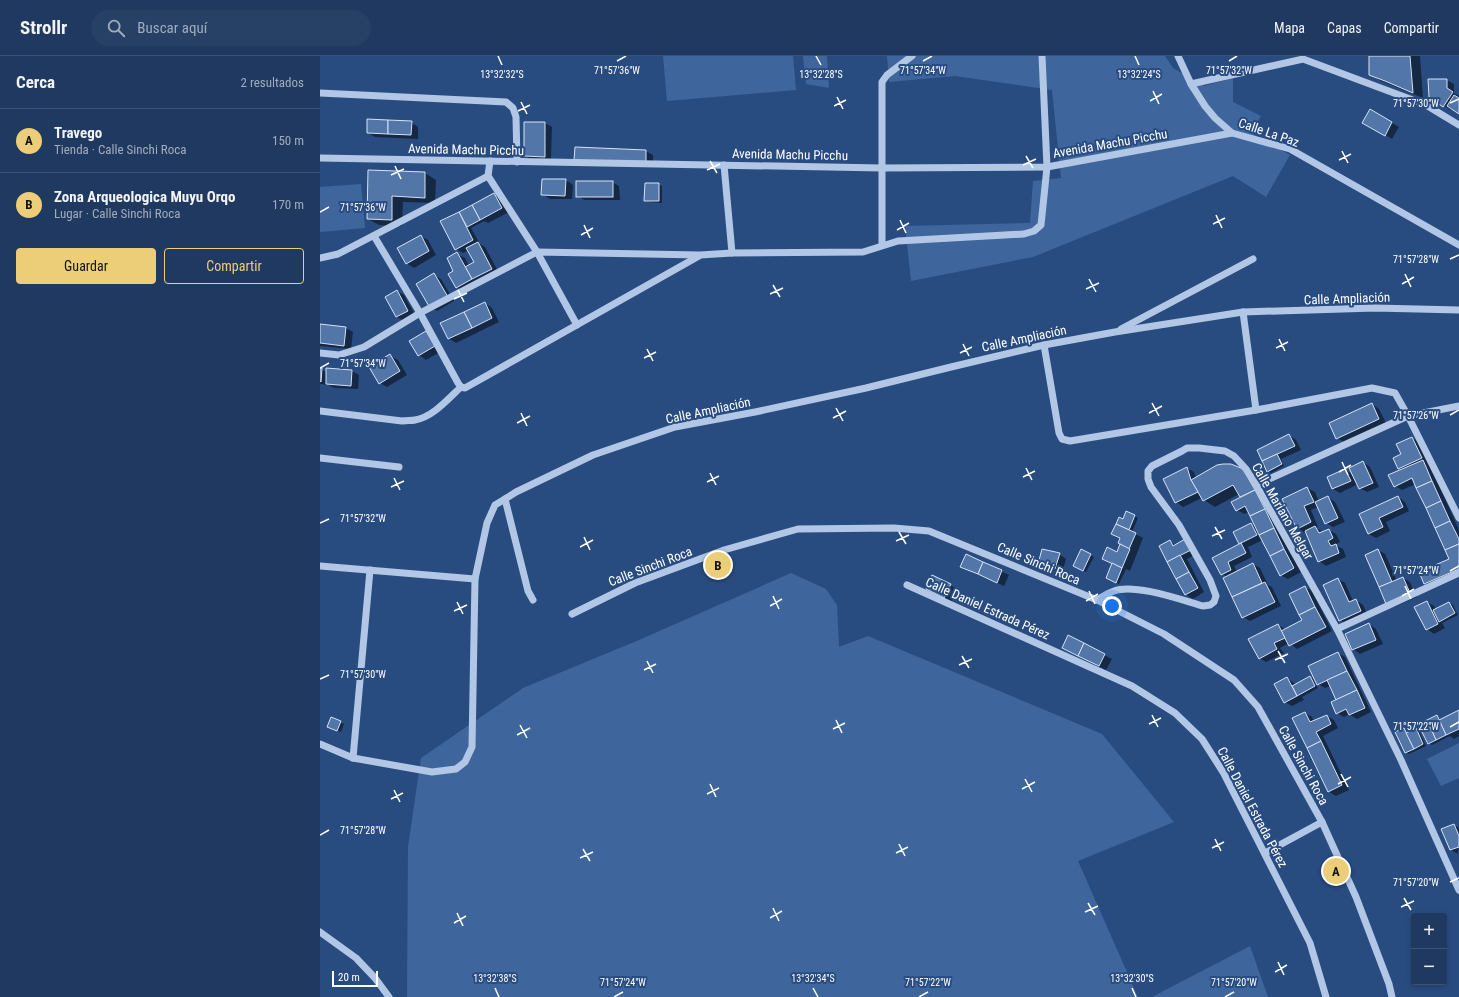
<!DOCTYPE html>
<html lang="es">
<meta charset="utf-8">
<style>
:root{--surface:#1f3960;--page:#274066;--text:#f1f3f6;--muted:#a1acbd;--line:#3c5375;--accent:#ecce78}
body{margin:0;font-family:"Roboto Condensed",sans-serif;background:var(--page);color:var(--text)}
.controls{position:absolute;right:12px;bottom:12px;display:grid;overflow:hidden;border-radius:4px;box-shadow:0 2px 6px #0003}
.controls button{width:36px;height:36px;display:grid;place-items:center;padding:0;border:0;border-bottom:1px solid var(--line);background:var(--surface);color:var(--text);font:20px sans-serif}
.scale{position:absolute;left:12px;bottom:10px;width:46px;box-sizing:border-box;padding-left:4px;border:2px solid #fff;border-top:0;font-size:11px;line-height:14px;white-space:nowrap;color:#fff;-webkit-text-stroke:3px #294c80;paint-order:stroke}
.you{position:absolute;left:792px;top:550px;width:14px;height:14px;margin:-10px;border:3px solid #fff;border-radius:50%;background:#1a73e8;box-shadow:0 0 0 6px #1a73e833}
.badge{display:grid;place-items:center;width:26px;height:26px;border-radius:50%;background:var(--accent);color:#111;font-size:13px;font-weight:700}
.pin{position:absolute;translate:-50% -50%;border:2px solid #fff;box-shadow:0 1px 4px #0006}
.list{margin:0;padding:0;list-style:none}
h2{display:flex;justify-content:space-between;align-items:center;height:52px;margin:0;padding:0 16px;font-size:17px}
h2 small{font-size:13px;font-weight:400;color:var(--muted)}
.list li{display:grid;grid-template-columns:26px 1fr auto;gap:12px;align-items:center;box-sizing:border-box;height:64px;padding:0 16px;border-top:1px solid var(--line)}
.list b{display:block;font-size:15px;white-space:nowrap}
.list p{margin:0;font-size:13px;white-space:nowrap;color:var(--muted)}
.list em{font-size:13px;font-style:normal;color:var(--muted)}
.actions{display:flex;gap:8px;padding:12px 16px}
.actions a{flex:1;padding:9px 0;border:1px solid var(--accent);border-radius:4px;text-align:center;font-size:14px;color:var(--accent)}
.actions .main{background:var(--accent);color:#111}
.icon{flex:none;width:22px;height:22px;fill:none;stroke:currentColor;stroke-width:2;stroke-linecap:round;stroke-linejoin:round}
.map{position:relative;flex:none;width:1139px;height:941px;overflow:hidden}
header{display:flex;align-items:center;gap:24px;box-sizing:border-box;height:56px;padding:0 20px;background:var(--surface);border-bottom:1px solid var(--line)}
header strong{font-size:19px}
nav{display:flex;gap:22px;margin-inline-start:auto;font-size:14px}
.search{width:280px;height:36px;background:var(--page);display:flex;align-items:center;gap:10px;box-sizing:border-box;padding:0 14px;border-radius:22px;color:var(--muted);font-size:15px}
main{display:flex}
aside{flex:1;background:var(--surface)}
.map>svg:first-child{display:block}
.green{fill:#3e669d}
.shadow{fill:#0007}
.building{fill:#5276a8;stroke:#d4e2f5}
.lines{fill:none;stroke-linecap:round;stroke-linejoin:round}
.minor{stroke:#b1c7e5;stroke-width:7}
.ticks{fill:none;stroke:#fff;stroke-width:1.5}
.labels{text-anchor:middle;stroke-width:4;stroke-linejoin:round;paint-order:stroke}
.street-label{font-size:13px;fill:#fff;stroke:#294c80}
.ticks-label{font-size:10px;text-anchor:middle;fill:#fff;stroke:#294c80;stroke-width:4;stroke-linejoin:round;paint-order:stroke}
</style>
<header>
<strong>Strollr</strong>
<div class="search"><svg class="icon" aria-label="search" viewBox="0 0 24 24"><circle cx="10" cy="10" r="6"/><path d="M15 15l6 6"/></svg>Buscar aquí</div>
<nav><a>Mapa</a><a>Capas</a><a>Compartir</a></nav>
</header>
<main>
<aside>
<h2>Cerca<small>2 resultados</small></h2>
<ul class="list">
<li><span class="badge">A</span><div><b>Travego</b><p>Tienda · Calle Sinchi Roca</p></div><em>150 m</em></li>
<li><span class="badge">B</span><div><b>Zona Arqueologica Muyu Orqo</b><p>Lugar · Calle Sinchi Roca</p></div><em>170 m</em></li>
</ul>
<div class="actions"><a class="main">Guardar</a><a>Compartir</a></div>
</aside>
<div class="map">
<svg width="1139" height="941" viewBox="0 0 1139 941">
<rect width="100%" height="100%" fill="#294c80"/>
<g class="green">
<path d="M343 0H473L476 34 347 45Z"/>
<path d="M483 0H507L509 32 486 28Z"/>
<path d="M567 0H845L853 12 884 30 913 22V46L941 60 931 77 970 99 946 141 913 120 713 201 591 225 585 170 710 167 713 125 741 122 732 34 635 20 569 26Z"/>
<path d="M41 128 45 172 0 176V131Z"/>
<path d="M471 517 506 533 517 549 519 591 548 580 782 678 854 766 758 805 818 941H87L88 791 101 702 203 632 319 584Z"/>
<path d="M1139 687V722L1121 730 1107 703Z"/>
<path d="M930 890 948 941H832Z"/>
</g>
<g class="shadow">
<path d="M1050 0H1100L1103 42 1061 25 1050 18Z"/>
<path d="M1127 24 1134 28V37L1139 40V57L1132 53 1131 54 1110 41Z"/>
<path d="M1050 54 1079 71 1072 83 1044 66Z"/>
<path d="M91 66 98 71V83L55 81 48 77Z"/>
<path d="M225 67 232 71 231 104H212L205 100Z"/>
<path d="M256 92 326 95 333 99V110Z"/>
<path d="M49 115 105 117 116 124 115 147 83 146 82 170 59 169 48 163Z"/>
<path d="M246 124 253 129 252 143H230L222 138Z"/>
<path d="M292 126 299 130 300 144H265L257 140Z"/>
<path d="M326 128H339L342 130V147L329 146 325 145Z"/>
<path d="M174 138 181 143 189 156 168 167 164 165 151 172 160 188 165 191 179 217 144 236 137 231 135 215 137 198 145 202 149 210 156 206 149 194 143 197 136 193 121 166Z"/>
<path d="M101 180 108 184 116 199 94 212 86 207Z"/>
<path d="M114 219 121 223 134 245 117 255 110 251Z"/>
<path d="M77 235 84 239 95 259 84 265 77 261 66 241Z"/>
<path d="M165 247 172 252 179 266 136 287 128 282Z"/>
<path d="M0 269 26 272 33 276 31 293 0 290Z"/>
<path d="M106 276 122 295 106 304 99 299 91 285Z"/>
<path d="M70 300 78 304 87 319 67 331 60 327Z"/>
<path d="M0 313 7 316 32 315 39 319 38 333 14 332 9 329 0 328Z"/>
<path d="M1052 348 1059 353 1066 367 1024 386 1017 382Z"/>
<path d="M969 379 976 384 981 394 961 403 964 410 951 417 948 415 938 395Z"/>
<path d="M1092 382 1099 386 1108 406 1107 407 1110 409 1139 474V520L1112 532 1105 528 1100 516 1130 503 1096 428 1082 434 1075 430 1082 414 1079 412 1082 399Z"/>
<path d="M1043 406 1050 411 1059 431 1047 436 1040 432 1038 428 1020 437 1013 433 1008 422 1025 414 1034 419Z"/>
<path d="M911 409 943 441 981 516 968 523 960 519 943 484 928 491 932 501 914 510 917 516 933 508 940 512 948 529 952 531 961 550 930 565 923 561 904 522 907 521 902 518 894 502 920 487 914 476 931 468 936 471 929 456 924 458 917 454 922 441 919 438 895 451 884 444 882 442 863 451 856 446 867 412 874 416 876 422Z"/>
<path d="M987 432 995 436 999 446 1008 441 1015 446 1025 466 1013 471 1006 467 998 451 991 454 998 471 996 472 1003 476 1009 474 1016 478 1020 486 1015 489 1023 493 1026 501 1006 510 999 505 986 476 985 477 977 472Z"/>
<path d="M1078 441 1085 446 1089 455 1066 466 1070 475 1056 482 1049 478 1040 459Z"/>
<path d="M807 456 818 462 812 476 823 482 810 515 806 513 799 528 790 524 793 507 801 488V483L793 478 803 464Z"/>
<path d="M865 485 877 498 867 503 884 536 873 543 865 538 850 486 856 489Z"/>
<path d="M761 494 774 501 766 516 754 510Z"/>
<path d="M1058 494 1065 498 1077 525 1083 522 1090 526 1097 541 1074 551 1067 547Z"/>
<path d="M739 498 746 503 742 517 726 512 719 508Z"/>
<path d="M646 499 689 519 684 530 662 520Z"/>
<path d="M1018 523 1025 527 1033 545 1036 544 1043 549 1048 559 1027 568 1020 564Z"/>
<path d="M630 529 637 533 632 545 614 536Z"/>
<path d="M985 531 992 535 1012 575 977 593 969 587 960 592 964 597 946 606 939 602 958 569 965 573 984 565Z"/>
<path d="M1107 546 1114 550 1116 554 1129 547 1133 549 1138 559 1122 567 1125 572 1114 578 1107 573Z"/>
<path d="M1049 568 1056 573 1063 588 1040 598 1033 593Z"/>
<path d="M744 592 784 599 792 603 786 614Z"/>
<path d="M1018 597 1025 601 1051 656 1037 663 1029 658 1024 661 1017 657V644L1011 630 1005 632 998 628Z"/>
<path d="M990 621 993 623 998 632 982 641 984 644 972 650 965 646 967 622 974 627 976 629Z"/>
<path d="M1139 656V680L1134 683 1130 680 1112 689 1108 687 1116 660 1121 664Z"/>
<path d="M985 657 992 661 994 666 1007 660 1014 664 1018 672 1003 680 1029 734 1016 740 1009 736Z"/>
<path d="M12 662 24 668 21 676 12 672Z"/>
<path d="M1084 673 1088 677 1096 673 1099 675 1106 690 1089 698 1086 696Z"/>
<path d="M1134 769 1139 772 1138 798 1131 794 1122 774Z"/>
</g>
<g class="building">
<path d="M1049 0H1090L1093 37 1065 25 1049 19Z"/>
<path d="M1108 23H1127V32L1133 36 1123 51 1109 41Z"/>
<path d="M1134 39 1139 42V58L1127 50Z"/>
<path d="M1050 53 1072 66 1065 80 1042 67Z"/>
<path d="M47 63 68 64V78L47 77Z"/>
<path d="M68 64 92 65 91 79 68 78Z"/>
<path d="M204 66H225V101L204 100Z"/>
<path d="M255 91 326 94V107L254 104Z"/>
<path d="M48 114 105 116V142L72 140V164L47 163Z"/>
<path d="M222 123H246L245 140 221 139Z"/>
<rect x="256" y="125" width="37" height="16"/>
<path d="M325 127H339V145H324Z"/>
<path d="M174 137 182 152 160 164 152 149Z"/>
<path d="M152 149 160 164 147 171 139 156Z"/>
<path d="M139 156 153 184 135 194 120 165Z"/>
<path d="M101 179 109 195 86 208 77 192Z"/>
<path d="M158 186 172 213 152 223 145 211 154 206 146 192Z"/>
<path d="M137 196 152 223 136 232 128 218 133 215 127 202Z"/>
<path d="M114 217 128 241 110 252 96 228Z"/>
<path d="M77 234 88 255 76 261 65 241Z"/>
<path d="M165 246 172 262 152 272 144 256Z"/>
<path d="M144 256 152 272 128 283 120 267Z"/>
<path d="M0 268 26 271 24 290 0 287Z"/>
<path d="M106 275 115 290 98 300 89 285Z"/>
<path d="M70 298 80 315 59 328 49 311Z"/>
<path d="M0 312H2L1 326 0 325Z"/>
<path d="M6 312 32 314 31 330 6 328Z"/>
<path d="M1052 347 1059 363 1016 383 1009 367Z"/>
<path d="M969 378 975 390 942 405 937 394Z"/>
<path d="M1092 381 1102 402 1078 413 1073 402 1081 398 1076 388Z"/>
<path d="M957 398 962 408 947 416 942 405Z"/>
<path d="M1103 404 1112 425 1096 432 1092 422 1074 431 1068 419Z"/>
<path d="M1043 405 1053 427 1039 433 1029 412Z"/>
<path d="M903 408H911L923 413 935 434 920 441 913 429 883 445 871 424 897 409Z"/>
<path d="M867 411 871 424 878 436 855 447 843 423Z"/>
<path d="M1025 413 1031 425 1012 433 1007 421Z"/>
<path d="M1112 425 1121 445 1106 452 1096 432Z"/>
<path d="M987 431 994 446 984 450 991 466 977 473 962 443Z"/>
<path d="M935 434 945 453 930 460 925 450 916 455 911 446Z"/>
<path d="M1008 440 1018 462 1005 468 995 446Z"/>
<path d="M1078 440 1083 451 1059 462 1063 471 1048 478 1039 458Z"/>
<path d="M1121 445 1130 465 1115 472 1106 452Z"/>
<path d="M945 453 954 472 939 479 930 460Z"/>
<path d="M806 455 815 459 809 474 796 468 799 461 803 463Z"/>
<path d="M1130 465 1139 483V488L1125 494 1115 472Z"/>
<path d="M931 467 937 479 919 488 913 476Z"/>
<path d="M796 468 816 477 809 493 798 487 800 482 791 478Z"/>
<path d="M995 470 999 477 1009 473 1013 482 1008 485 1011 490 1016 488 1019 497 998 506 985 475Z"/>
<path d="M954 472 964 493 950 500 939 479Z"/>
<path d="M865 483 871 494 847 506 839 490 850 484 853 490Z"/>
<path d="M921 487 926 497 908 506 911 514 901 519 892 502Z"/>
<path d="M800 488 810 493 802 512 782 503 787 491 797 496Z"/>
<path d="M1139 488V513L1104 528 1099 516 1129 503 1125 494Z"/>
<path d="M722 493 740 497 735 513 718 508Z"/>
<path d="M761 493 771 498 763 515 753 510Z"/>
<path d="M964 493 974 512 960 520 950 500Z"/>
<path d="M1058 493 1072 526 1059 531 1045 499Z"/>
<path d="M646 498 663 506 658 518 640 511Z"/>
<path d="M860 499 869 516 856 523 847 506Z"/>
<path d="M663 506 682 514 677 527 658 518Z"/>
<path d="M792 507 802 512 796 527 786 522Z"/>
<path d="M933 507 942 527 912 541 903 522Z"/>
<path d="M869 516 878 532 865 539 856 523Z"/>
<path d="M612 519 631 528 624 542 606 533Z"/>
<path d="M1083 521 1090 537 1066 548 1059 531Z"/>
<path d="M1018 522 1029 546 1036 543 1041 555 1019 565 1003 529Z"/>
<path d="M945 526 955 546 922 562 912 541Z"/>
<path d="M985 530 995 551 979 559 969 538Z"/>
<path d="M1107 545 1118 568 1106 574 1094 551Z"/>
<path d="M1129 546 1135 557 1119 566 1113 554Z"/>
<path d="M995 551 1006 571 969 590 961 575 982 564 979 559Z"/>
<path d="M1049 567 1056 584 1032 594 1025 578Z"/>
<path d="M958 568 965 582 954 587 957 593 939 603 928 583Z"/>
<path d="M748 579 764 587 758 600 742 592Z"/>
<path d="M764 587 785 598 779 610 758 600Z"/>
<path d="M1018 596 1027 615 997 629 988 610Z"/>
<path d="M1027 615 1037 634 1016 644 1007 624Z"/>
<path d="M990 620 995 630 977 640 972 630Z"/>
<path d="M967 621 977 640 964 647 954 628Z"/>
<path d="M1037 634 1045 652 1029 659 1026 653 1016 658 1011 646Z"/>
<path d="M1139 654V673L1126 679 1119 664Z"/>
<path d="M985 656 990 666 1007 659 1011 668 996 676 1001 685 987 692 972 662Z"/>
<path d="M1117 659 1126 679 1116 684 1107 664Z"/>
<path d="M11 661 21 665 17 675 7 671Z"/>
<path d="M1107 664 1116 684 1108 688 1098 668Z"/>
<path d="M1084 672 1094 693 1085 697 1075 676Z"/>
<path d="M1096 672 1103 688 1094 693 1086 677Z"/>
<path d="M1001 685 1022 729 1008 736 987 692Z"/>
<path d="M1134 768 1139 780V791L1130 794 1121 773Z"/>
</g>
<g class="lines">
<g class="minor">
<path d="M858 0 871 28 983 3 1106 49 1139 69"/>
<path d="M871 28 885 50 895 62 912 77 970 93 1139 189"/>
<path d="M0 37 186 46 193 52 196 61 197 106"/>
<path d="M0 102 562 112 727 111 912 77"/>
<path d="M170 105 168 120 217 196 257 269"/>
<path d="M404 109 412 197"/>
<path d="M54 180 100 257 138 327 141 331 145 332 379 200"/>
<path d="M562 189V26L567 19 592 0"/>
<path d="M0 202 18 198 168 120"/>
<path d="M923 256 936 354"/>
<path d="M801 273 933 203"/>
<path d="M724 289 739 377 742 383 750 385 936 354 1052 332 1075 337 1088 360 1139 462"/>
<path d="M0 297 19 299 44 291 100 257 217 196 380 199 412 197 543 196 578 185 704 178 714 175 721 169 727 111 722 0"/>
<path d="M0 355 82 365C86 364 91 365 95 364 113 361 128 343 141 331"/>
<path d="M0 402 79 411"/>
<path d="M936 429 1088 360 1139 350"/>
<path d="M0 510 155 523"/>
<path d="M587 529 812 630 855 657 882 683 903 716 990 887 1006 941"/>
<path d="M213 544 208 535 185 443 196 436 273 399 355 371 435 356 546 332 631 311 724 289 795 276 923 256 1055 252 1139 254"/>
<path d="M777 544C782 541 788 537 794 535 814 527 862 544 883 550L890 549 894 546 896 540 890 524 859 469 831 431 828 423V415L832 410 862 395 867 392H879L905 395 914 400 926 413 936 429 1017 573 1081 704 1139 834"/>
<path d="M252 558 315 527 404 494 478 473 574 472 609 475 777 544 844 578 914 624 938 651 1002 766 1036 841 1069 928 1072 941"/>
<path d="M1017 573 1139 517"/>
<path d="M0 688 33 702 112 716 136 713 145 706 152 691 155 523 167 467 175 449 185 443"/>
<path d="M33 702 50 514"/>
<path d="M945 797 1002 766"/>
<path d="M0 876 36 902 55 922 69 941"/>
</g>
</g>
<path class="ticks" d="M178 0 182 9M496 0 501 9M815 0 819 9M297 5 306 0M603 5 612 0M909 5 917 0M833 35 839 48M517 41 523 53M830 45 842 38M201 46 207 58M1130 47 1139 43M514 50 526 44M198 55 210 49M1022 95 1028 107M706 100 713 112M1019 104 1031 98M390 105 397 117M703 109 716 103M75 110 81 123M387 114 400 108M71 119 84 113M0 156 9 151M896 159 902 172M580 164 586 177M893 168 905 162M264 169 270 182M577 174 589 167M261 179 273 172M1130 203 1139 199M1085 218 1091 231M769 223 776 236M1082 228 1094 221M453 229 460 241M766 233 779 227M138 234 144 246M450 238 463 232M134 243 147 237M959 283 965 295M643 288 649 300M956 292 968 286M327 293 333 305M640 297 652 291M324 302 336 296M0 312 9 307M832 347 839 360M516 352 523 365M201 357 207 370M829 357 842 350M1130 359 1139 354M513 362 526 355M197 367 210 360M1022 406 1028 419M706 412 712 424M1019 416 1031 409M390 417 396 429M703 421 715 415M74 422 80 434M387 426 399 420M71 431 84 425M0 467 9 463M895 471 902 483M579 476 586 488M892 480 905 474M264 481 270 494M576 485 589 479M260 491 273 484M1130 515 1139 510M1085 530 1091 543M769 535 775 548M453 540 459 553M1082 540 1094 533M766 545 778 538M137 546 143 558M450 550 462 543M134 555 147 549M958 595 965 607M642 600 649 612M955 604 968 598M327 605 333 617M639 609 652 603M324 614 336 608M0 623 9 619M832 659 838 671M516 664 522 677M829 668 841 662M200 669 207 682M1130 671 1139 666M513 673 525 667M197 679 210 672M1021 718 1028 731M705 723 712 736M390 728 396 741M1018 728 1031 721M702 733 715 726M74 734 80 746M387 738 399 732M71 743 83 737M0 779 9 774M895 783 901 795M579 788 585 800M892 792 904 786M263 793 270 805M576 797 588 791M260 802 273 796M1130 826 1139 822M1084 842 1091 854M768 847 775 859M1081 851 1094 845M453 852 459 865M765 856 778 850M137 857 143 870M450 862 462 855M134 867 146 860M958 906 964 919M955 916 967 909M175 932 179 941M493 932 498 941M812 932 816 941M294 941 303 936M599 941 608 936M905 941 914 936"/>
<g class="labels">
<g class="street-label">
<text transform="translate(949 76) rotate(19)" y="5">Calle La Paz</text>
<text transform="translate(790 87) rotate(-10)" y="5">Avenida Machu Picchu</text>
<text transform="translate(146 93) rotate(1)" y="5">Avenida Machu Picchu</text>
<text transform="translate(470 98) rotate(1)" y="5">Avenida Machu Picchu</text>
<text transform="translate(1027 242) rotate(-2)" y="5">Calle Ampliación</text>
<text transform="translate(704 282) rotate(-12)" y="5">Calle Ampliación</text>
<text transform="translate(388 354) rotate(-12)" y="5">Calle Ampliación</text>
<text transform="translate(963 455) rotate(60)" y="5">Calle Mariano Melgar</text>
<text transform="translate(719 507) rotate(23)" y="5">Calle Sinchi Roca</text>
<text transform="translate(330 510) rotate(-21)" y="5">Calle Sinchi Roca</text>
<text transform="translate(668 552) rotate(24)" y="5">Calle Daniel Estrada Pérez</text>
<text transform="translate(984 709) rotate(61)" y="5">Calle Sinchi Roca</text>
<text transform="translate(933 751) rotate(62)" y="5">Calle Daniel Estrada Pérez</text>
</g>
</g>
<g class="ticks-label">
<text x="297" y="18">71°57'36"W</text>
<text x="603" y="18">71°57'34"W</text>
<text x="909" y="18">71°57'32"W</text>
<text x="182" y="22">13°32'32"S</text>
<text x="501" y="22">13°32'28"S</text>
<text x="819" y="22">13°32'24"S</text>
<text x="1096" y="51">71°57'30"W</text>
<text x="43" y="155">71°57'36"W</text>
<text x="1096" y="207">71°57'28"W</text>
<text x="43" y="311">71°57'34"W</text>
<text x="1096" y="363">71°57'26"W</text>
<text x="43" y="466">71°57'32"W</text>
<text x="1096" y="518">71°57'24"W</text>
<text x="43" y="622">71°57'30"W</text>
<text x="1096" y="674">71°57'22"W</text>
<text x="43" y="778">71°57'28"W</text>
<text x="1096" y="830">71°57'20"W</text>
<text x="175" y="926">13°32'38"S</text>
<text x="493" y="926">13°32'34"S</text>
<text x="812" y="926">13°32'30"S</text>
<text x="303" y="930">71°57'24"W</text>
<text x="608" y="930">71°57'22"W</text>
<text x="914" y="930">71°57'20"W</text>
</g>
</svg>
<div class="controls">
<button>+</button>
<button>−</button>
</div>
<div class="scale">20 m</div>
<div class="you"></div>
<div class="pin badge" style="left:1016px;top:815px">A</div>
<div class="pin badge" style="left:398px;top:509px">B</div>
</div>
</main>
